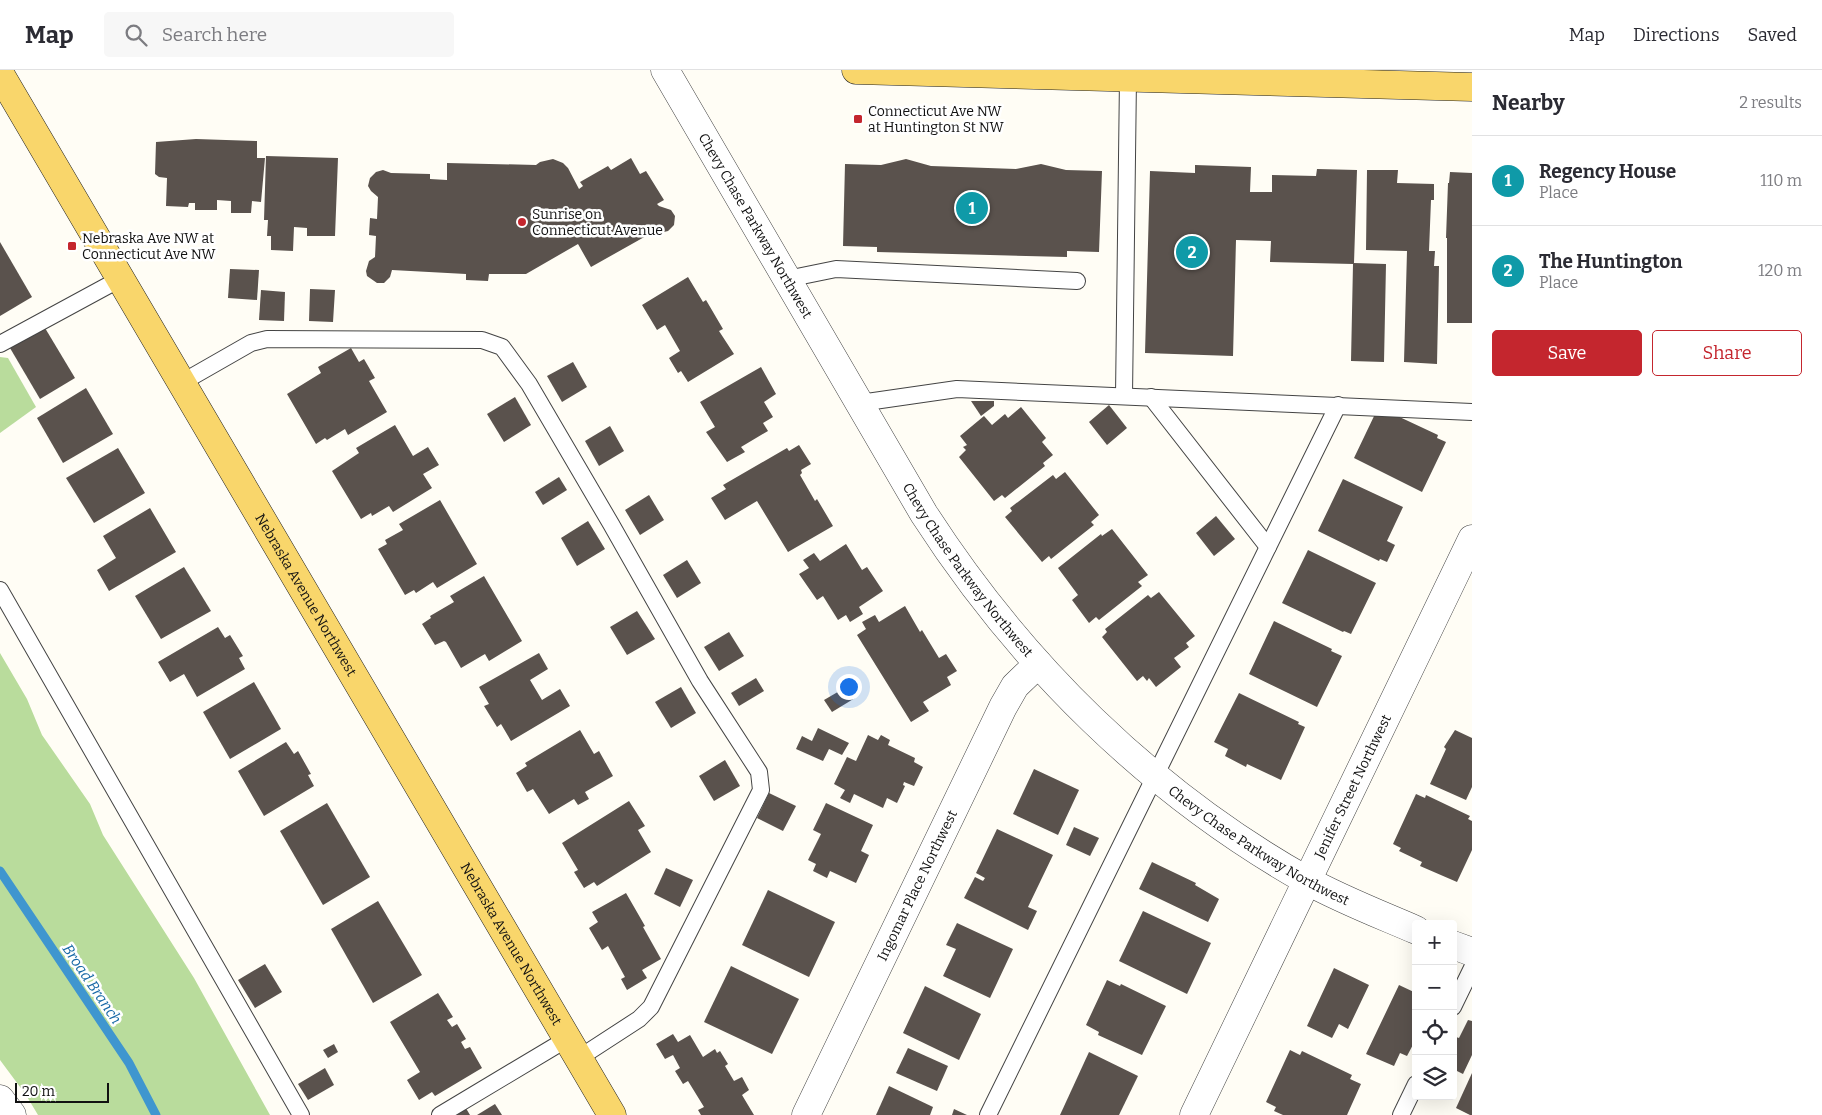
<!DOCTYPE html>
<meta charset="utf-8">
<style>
:root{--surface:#fff;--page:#f7f7f7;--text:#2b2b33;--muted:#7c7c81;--line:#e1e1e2;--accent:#c4262e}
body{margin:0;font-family:Bitter,serif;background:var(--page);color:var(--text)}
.controls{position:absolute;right:15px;bottom:15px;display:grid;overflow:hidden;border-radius:5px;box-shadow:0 5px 20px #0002}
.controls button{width:45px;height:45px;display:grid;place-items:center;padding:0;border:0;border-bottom:1px solid var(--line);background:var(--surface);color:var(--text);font:25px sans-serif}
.scale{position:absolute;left:15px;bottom:12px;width:94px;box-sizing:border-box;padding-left:5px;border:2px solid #111;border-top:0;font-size:14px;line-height:18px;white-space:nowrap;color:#111;-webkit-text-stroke:4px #fff;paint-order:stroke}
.you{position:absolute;left:848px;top:616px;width:18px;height:18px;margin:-12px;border:4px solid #fff;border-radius:50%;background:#1a73e8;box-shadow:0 0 0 8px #1a73e833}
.badge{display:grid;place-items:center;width:32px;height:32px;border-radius:50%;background:var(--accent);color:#fff;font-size:16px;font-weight:700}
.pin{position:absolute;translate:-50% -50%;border:2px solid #fff;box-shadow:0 1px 5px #0006}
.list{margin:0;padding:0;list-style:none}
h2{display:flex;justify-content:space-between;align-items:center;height:65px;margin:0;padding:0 20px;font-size:21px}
h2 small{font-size:16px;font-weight:400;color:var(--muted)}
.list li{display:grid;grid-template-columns:32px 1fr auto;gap:15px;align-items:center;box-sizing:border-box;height:90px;padding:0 20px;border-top:1px solid var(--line)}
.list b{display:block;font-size:19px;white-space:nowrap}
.list p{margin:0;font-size:16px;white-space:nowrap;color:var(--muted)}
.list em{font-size:16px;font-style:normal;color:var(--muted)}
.actions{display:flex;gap:10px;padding:15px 20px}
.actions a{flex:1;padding:11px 0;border:1px solid var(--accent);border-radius:5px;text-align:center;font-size:18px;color:var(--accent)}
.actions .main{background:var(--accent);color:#fff}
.icon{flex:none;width:28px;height:28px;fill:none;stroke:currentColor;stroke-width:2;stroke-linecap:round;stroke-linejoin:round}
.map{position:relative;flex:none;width:1472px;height:1045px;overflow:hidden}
header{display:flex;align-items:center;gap:30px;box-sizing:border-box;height:70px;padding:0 25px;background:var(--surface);border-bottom:1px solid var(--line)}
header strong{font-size:24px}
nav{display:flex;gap:28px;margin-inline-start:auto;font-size:18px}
.search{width:350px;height:45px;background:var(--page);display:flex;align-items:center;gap:12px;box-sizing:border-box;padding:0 18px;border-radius:5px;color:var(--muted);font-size:19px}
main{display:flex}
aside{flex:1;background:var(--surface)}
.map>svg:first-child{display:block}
.forest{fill:#b9dc9c}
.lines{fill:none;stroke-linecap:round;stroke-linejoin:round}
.stream{stroke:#3f96cf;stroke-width:9}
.building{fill:#5a524d}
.service-casing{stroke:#444;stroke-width:18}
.minor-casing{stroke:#444;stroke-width:29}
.primary-casing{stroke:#222;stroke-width:29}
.service{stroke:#fff;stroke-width:16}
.minor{stroke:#fff;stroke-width:28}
.primary{stroke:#f9d66b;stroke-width:28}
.poi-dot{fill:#c4262e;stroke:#fff;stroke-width:2}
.labels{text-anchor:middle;stroke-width:5;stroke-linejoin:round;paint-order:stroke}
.poi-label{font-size:14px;fill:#111;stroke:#fff;text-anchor:start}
.street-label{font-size:14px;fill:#111;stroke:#fff}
.water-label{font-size:15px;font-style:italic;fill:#1768a6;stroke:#fff}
</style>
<header>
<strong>Map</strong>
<div class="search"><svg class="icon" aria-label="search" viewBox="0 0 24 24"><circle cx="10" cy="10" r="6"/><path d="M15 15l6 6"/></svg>Search here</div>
<nav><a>Map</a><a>Directions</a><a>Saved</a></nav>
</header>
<main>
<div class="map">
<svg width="1472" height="1045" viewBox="0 0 1472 1045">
<rect width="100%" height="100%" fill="#fffdf5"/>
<g class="forest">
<path d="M0 287 8 288 36 337 0 363Z"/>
<path d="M0 583 27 629 42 665 90 734 103 765 194 908 270 1045H38L26 1025 0 990Z"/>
</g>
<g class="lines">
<path class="stream" d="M0 801 129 993 156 1045"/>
</g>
<g class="building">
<path d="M196 69 257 71V88H265L261 132 252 131 251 143H231V131L217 130V140H195V133H189L188 137 166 136 167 108 159 107 155 104 156 72Z"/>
<path d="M266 86 338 88 335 166H307V158L294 157 293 181 271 180V166H267L268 150H264Z"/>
<path d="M631 88 640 104 646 101 664 130 657 134 659 136 671 140 675 146 674 155 668 161 660 163 655 161 591 197 578 174 526 204H489L488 211 466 210V204L392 200 390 207 384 213H377L367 206 366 201 369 191 375 187 376 166 369 165 370 148 377 149 378 127 371 121 368 116 370 108 376 102 383 100 391 103 430 104V109L447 110V93L536 95 540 92 553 89 563 93 568 98 579 119 583 116 580 112 608 96 611 100Z"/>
<path d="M906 89 931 96 1016 99 1041 94 1066 100 1102 101 1099 182 1067 181V187L877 182V177L843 176 845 94 881 95Z"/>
<path d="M1195 95 1251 97 1250 122H1272V105L1316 106 1317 99 1357 100 1354 193 1386 194 1384 292 1351 291 1353 194 1270 192 1271 171 1236 170 1233 286 1145 283 1150 101 1195 103Z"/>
<path d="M1367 100H1398L1397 113 1434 114V130H1431L1429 181H1435L1434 196H1439L1437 294 1404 292 1407 181 1366 180Z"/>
<path d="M1450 102 1472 103V253H1447V168H1446L1448 113H1449Z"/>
<path d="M0 172 32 227 0 246Z"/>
<path d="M230 199 259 200 257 230 228 228Z"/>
<path d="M688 207 703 232 706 230 723 259 719 261 734 284 688 312 681 301 678 303 669 288 680 281 665 255 657 260 642 235Z"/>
<path d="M310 219 335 220 333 252 309 251Z"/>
<path d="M261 220 285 222 284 251 259 250Z"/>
<path d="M45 258 75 308 40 329 10 278Z"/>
<path d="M351 278 359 292 364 289 375 308 369 311 387 342 348 365 345 359 327 370 325 368 316 374 287 324 321 303 318 297Z"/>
<path d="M573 292 587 317 562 332 547 306Z"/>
<path d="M761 297 776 324 764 332 773 347 763 353 768 361 741 377 745 382 727 392 706 362 715 357 700 332Z"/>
<path d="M86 318 113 364 63 393 37 348Z"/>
<path d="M515 327 531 355 504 372 487 344Z"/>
<path d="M971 331H994V336L981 346Z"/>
<path d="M1109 335 1127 358 1107 375 1089 352Z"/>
<path d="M1021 337 1046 368 1042 372 1053 385 1043 393 1045 396 1005 428 1002 425 994 431 959 387 966 380 963 377 967 375 960 366 984 346 992 355 1005 344 1008 348Z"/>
<path d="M1376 342 1391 343 1438 365 1437 368 1446 372 1422 422 1354 388Z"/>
<path d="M395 355 413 386 428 377 439 395 423 404 432 418 393 442 389 436 372 446 371 443 361 449 332 401 359 383 356 378Z"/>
<path d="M610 356 624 381 599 396 585 371Z"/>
<path d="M799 375 811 394 801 400 802 403 800 405 815 431 817 429 833 456 788 482 757 431 725 450 711 428 726 419 723 415 787 378 789 381Z"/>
<path d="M118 378 145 423 94 453 66 408Z"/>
<path d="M1065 402 1099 445 1091 452 1094 455 1051 489 1049 486 1042 492 1005 447 1012 441 1010 438 1053 405 1056 409Z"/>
<path d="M559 407 567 420 543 435 535 422Z"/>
<path d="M1343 409 1403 437 1387 471 1395 475 1387 492 1380 489 1379 491 1318 461Z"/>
<path d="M649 425 664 450 640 465 625 440Z"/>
<path d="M440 430 477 494 437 518 433 512 416 523 414 520 405 525 378 479 387 474 385 470 403 460 399 454Z"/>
<path d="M150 438 176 482 109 521 97 500 116 488 103 466Z"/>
<path d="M1216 446 1235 469 1214 486 1196 463Z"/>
<path d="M588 451 605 479 577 496 561 468Z"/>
<path d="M1112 459 1148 505 1138 512 1142 516 1099 550 1096 547 1089 553 1072 530 1078 525 1058 498 1101 464 1102 466Z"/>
<path d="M846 474 862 500 867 497 883 521 859 537 863 544 850 552 846 545 838 550 823 526 817 530 799 504 809 498 803 490 814 483 820 491Z"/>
<path d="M1308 480 1376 513 1351 564 1344 561 1343 562 1282 533Z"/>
<path d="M687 490 701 513 677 528 663 505Z"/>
<path d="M184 497 211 541 161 569 135 526Z"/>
<path d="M484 506 522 571 489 591 485 584 461 598 446 572 444 571 435 575 422 554 431 548 430 546 454 532 450 526Z"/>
<path d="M1159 522 1195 566 1186 573 1189 577 1174 588 1181 597 1156 617 1149 608 1147 611 1143 606 1137 611 1102 567 1107 562 1105 559 1148 525 1151 528Z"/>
<path d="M905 536 920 562 922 560 939 588 946 584 957 601 947 607 951 615 923 632 929 641 911 652 857 565 866 559 862 552 875 545 879 552Z"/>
<path d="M637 541 655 569 627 585 610 557Z"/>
<path d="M1274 551 1332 579 1331 581 1342 586 1317 637 1249 604Z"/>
<path d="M218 557 225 568 230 565 243 586 239 588 245 599 197 627 184 604 170 612 158 592Z"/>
<path d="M729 562 744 586 719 601 704 577Z"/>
<path d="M539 583 548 599 530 610 542 630 560 619 570 636 511 671 501 654 497 657 484 636 489 634 479 617Z"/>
<path d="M756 608 764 621 739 636 731 623Z"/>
<path d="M254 612 281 659 230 689 203 642Z"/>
<path d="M848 616 855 628 832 642 824 630Z"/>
<path d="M681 617 696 643 671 658 655 632Z"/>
<path d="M1239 623 1299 652 1298 654 1305 657 1281 710 1247 694 1246 697 1225 686 1228 679 1214 672Z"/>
<path d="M818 658 849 673 842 685 829 679 823 691 796 679 802 666 812 671Z"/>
<path d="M580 660 594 684 599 681 613 706 585 722 589 729 578 735 574 729 549 744 533 719 527 722 516 703 527 696 525 693Z"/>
<path d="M1455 660 1472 668V717L1466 730 1430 714 1446 679 1444 677Z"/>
<path d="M868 665 878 670 881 665 890 670 888 675 915 688 914 692 923 697 914 716 904 712 903 715 905 716 897 733 887 728 883 738 854 724 850 733 840 728 845 720 834 714 847 687 856 691Z"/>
<path d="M286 672 294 684 298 681 311 704 308 705 314 716 264 746 238 701Z"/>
<path d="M725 690 740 716 714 731 699 706Z"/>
<path d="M1034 699 1079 720 1058 765 1013 744Z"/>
<path d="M769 723 796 736 783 761 757 748Z"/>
<path d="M1416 724 1425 728 1426 725 1470 746 1468 749 1472 751V780L1457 812 1420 796 1422 792 1399 781 1401 778 1393 774Z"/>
<path d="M629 731 645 756 638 760 651 782 597 816 594 812 584 818 574 802 578 800 562 773Z"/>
<path d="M327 733 370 807 323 835 280 761Z"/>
<path d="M826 733 873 755 861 781 869 785 856 813 830 801 827 808 813 801 816 794 808 790 821 764 813 760Z"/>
<path d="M1074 757 1099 768 1090 786 1066 775Z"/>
<path d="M997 759 1053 785 1028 837 1037 841 1028 860 964 828 975 807 983 811 985 808 976 803Z"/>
<path d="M1152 792 1196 813 1195 815 1219 829 1208 852 1139 819Z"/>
<path d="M666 798 693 810 680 837 654 824Z"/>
<path d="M768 820 835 852 809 907 742 875Z"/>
<path d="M626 823 645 856 643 857 661 889 642 900 647 908 627 920 621 909 625 907 608 876 602 880 589 858 598 852 592 842Z"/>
<path d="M378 831 422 905 373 933 331 859Z"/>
<path d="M1143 841 1211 873 1187 924 1119 891Z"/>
<path d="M957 853 1013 879 990 928 943 906 956 879 946 875Z"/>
<path d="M265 894 282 922 255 938 238 910Z"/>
<path d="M731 896 799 929 772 984 704 952Z"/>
<path d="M1334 898 1369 915 1348 959 1339 954 1332 968 1307 956Z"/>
<path d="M1107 910 1120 916 1121 914 1166 936 1142 985 1098 965 1099 962 1086 955Z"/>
<path d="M1399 915 1416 923V969L1407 986 1400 983 1394 996 1366 984Z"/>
<path d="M925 916 981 944 959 990 903 963Z"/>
<path d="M438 923 453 947 447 950 452 957 457 954 466 969 461 972 465 979 470 977 482 998 435 1026 432 1022 419 1030 407 1010 420 1002 390 952Z"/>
<path d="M1468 950 1472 951V985L1463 1004 1453 999V966L1459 968Z"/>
<path d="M673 964 678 972 690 965 703 987 715 979 717 983 720 981 728 994 725 996 734 1011 742 1007 749 1020 742 1025 754 1045H701L698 1040 704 1037 688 1011 683 1014 675 1001 680 998 673 985 665 989 656 974Z"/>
<path d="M334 974 338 982 328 988 323 980Z"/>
<path d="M908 978 948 996 937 1021 896 1003Z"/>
<path d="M1290 980 1300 985 1302 981 1352 1005 1350 1009 1361 1014 1347 1045H1283L1274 1041 1276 1037 1266 1032Z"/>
<path d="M1089 982 1138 1006 1119 1045H1060Z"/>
<path d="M325 998 334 1015 308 1030 298 1014Z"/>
<path d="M1472 1003V1045H1470L1456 1038Z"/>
<path d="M889 1016 933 1037 930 1045H876Z"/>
<path d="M495 1034 502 1045H477Z"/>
<path d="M464 1035 470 1045H448Z"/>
<path d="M954 1039 967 1045H952Z"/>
</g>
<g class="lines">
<g class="service-casing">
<g id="service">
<path d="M787 209 836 199 1077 211"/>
<path d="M0 274 120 209"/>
<path d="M181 313 251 273 267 269 482 270 502 277 529 314 611 454 700 611 759 702 761 720 651 937 639 949 579 988"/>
<path d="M1124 326 1128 8"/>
<path d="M1151 327 1268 477"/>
<path d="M860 333 957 319 1472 342"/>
<path d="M0 520 301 1045"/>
<path d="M1453 937 1472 898"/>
<path d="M440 1045 567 969"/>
<path d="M988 1045 1338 335"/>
<path d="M1401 1045 1416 1014"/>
</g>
</g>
<g class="minor-casing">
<g id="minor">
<path id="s1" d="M665 0 924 444C1020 593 1150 722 1306 810 1340 829 1379 844 1416 860"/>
<path d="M1453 875 1472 882"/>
<path d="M0 1029 12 1045"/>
<path id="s2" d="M806 1045 1003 637 1015 616 1038 594"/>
<path id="s3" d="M1194 1045 1472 469"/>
</g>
</g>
<g class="primary-casing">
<g id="primary">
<path d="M856 0 1472 17"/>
<path id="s4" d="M0 4 612 1045"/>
</g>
</g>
<use href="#service" class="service"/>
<use href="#minor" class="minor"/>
<use href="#primary" class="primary"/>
</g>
<g class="poi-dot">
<rect x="853" y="44" width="10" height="10" rx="2.5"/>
<circle cx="522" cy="152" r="5"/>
<rect x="67" y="171" width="10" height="10" rx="2.5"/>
</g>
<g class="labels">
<g class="poi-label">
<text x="868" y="46">Connecticut Ave NW<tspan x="868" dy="16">at Huntington St NW</tspan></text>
<text x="532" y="149">Sunrise on<tspan x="532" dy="16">Connecticut Avenue</tspan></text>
<text x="82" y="173">Nebraska Ave NW at<tspan x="82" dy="16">Connecticut Ave NW</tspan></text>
</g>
<g class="street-label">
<text dy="5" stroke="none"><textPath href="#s1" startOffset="180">Chevy Chase Parkway Northwest</textPath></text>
<text dy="5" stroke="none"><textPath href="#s1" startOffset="585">Chevy Chase Parkway Northwest</textPath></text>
<text dy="5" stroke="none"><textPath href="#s4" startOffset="604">Nebraska Avenue Northwest</textPath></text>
<text dy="5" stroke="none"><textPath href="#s3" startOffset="365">Jenifer Street Northwest</textPath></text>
<text dy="5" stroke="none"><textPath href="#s1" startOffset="990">Chevy Chase Parkway Northwest</textPath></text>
<text dy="5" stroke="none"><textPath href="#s2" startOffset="255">Ingomar Place Northwest</textPath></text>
<text dy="5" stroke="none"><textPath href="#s4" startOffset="1009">Nebraska Avenue Northwest</textPath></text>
</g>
<g class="water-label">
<text transform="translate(92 914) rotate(56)" y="5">Broad Branch</text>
</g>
</g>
</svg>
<div class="controls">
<button>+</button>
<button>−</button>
<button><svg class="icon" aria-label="locate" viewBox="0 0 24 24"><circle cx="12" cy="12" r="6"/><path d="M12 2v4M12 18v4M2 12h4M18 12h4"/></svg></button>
<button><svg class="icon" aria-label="layers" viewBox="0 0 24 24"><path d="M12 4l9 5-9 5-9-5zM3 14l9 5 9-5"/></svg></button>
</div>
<div class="scale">20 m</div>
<div class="you"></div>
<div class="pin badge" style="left:972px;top:138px;background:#0f9aa8">1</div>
<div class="pin badge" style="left:1192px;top:182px;background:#0f9aa8">2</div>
</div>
<aside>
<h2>Nearby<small>2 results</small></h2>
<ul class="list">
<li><span class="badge" style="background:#0f9aa8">1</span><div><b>Regency House</b><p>Place</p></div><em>110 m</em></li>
<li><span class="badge" style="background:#0f9aa8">2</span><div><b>The Huntington</b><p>Place</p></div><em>120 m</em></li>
</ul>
<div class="actions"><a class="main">Save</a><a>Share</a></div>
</aside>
</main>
